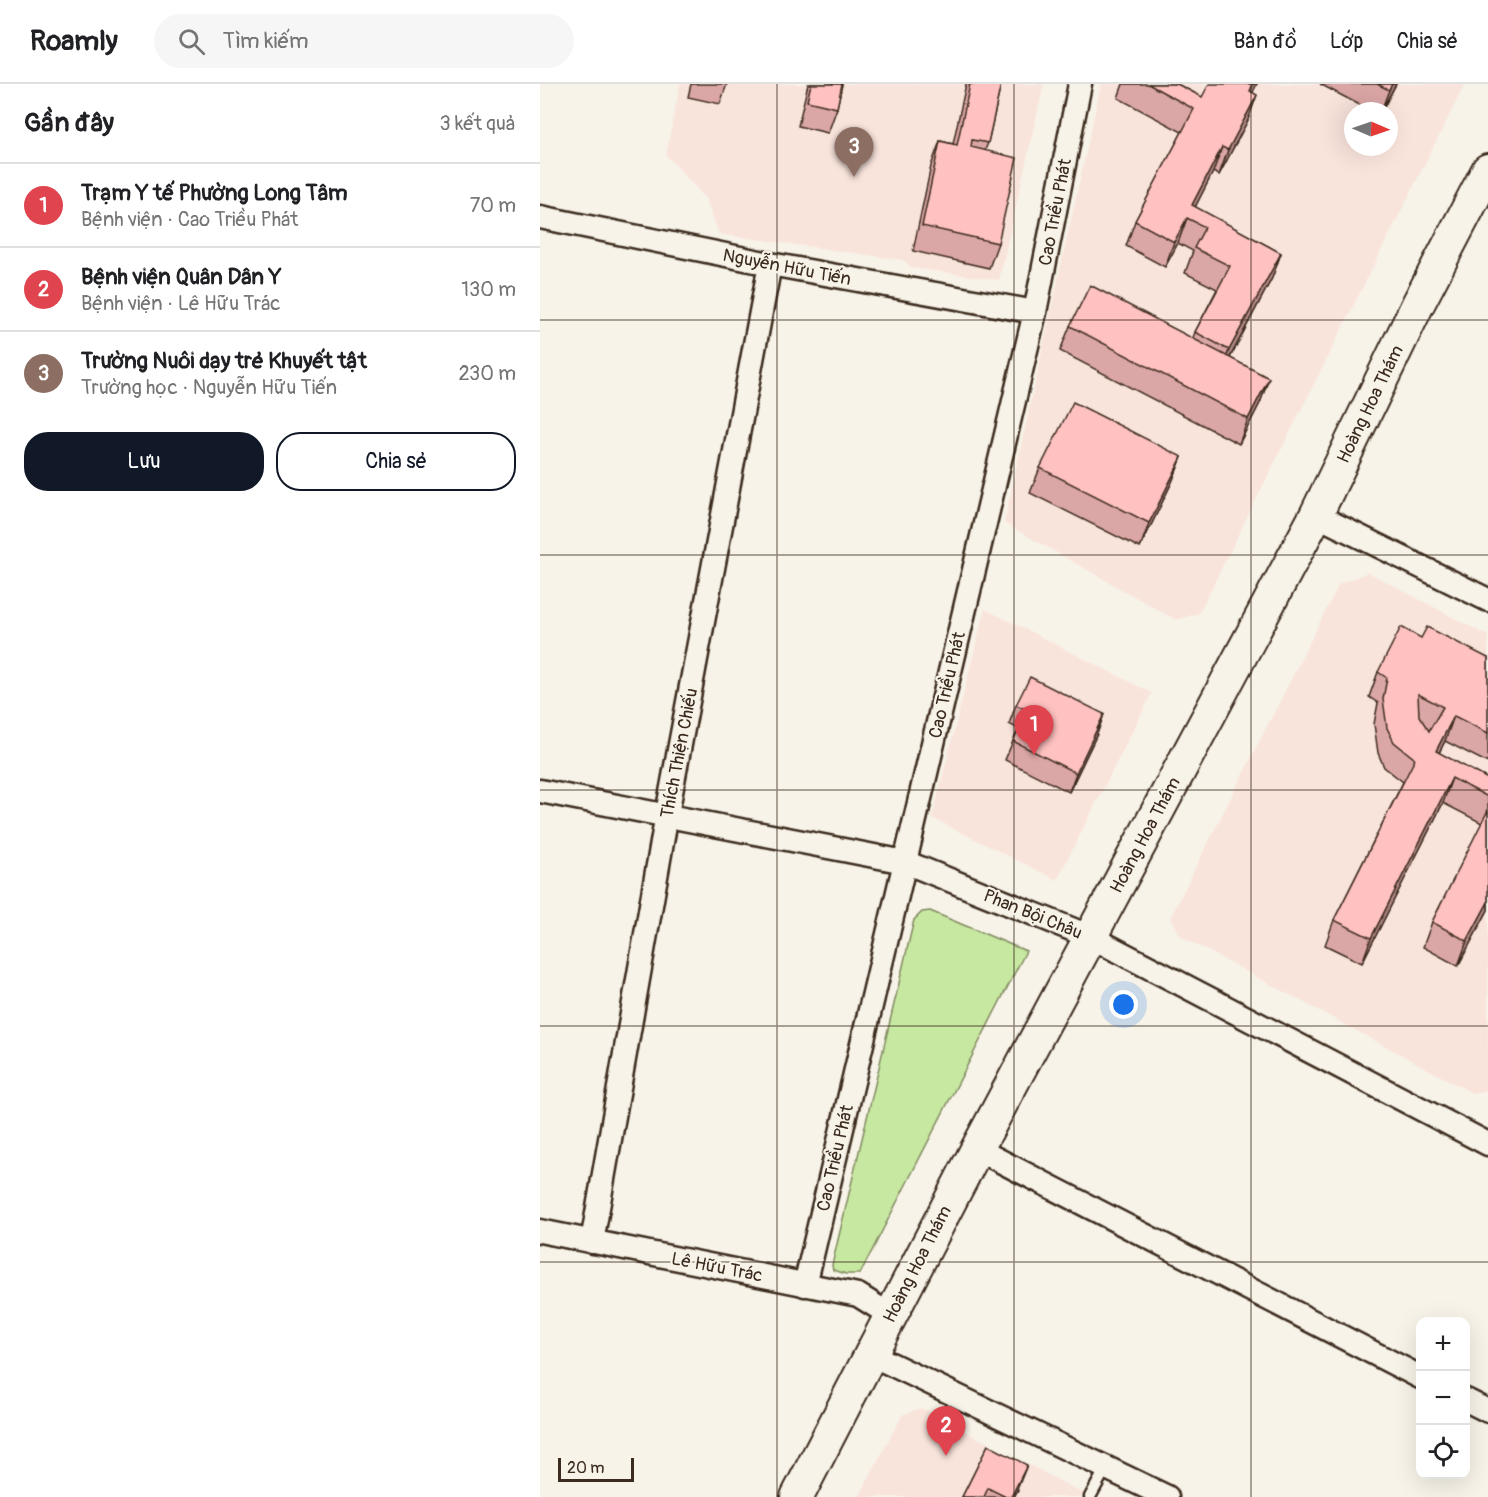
<!DOCTYPE html>
<html lang="vi">
<meta charset="utf-8">
<style>
:root{--surface:#fff;--page:#f6f6f6;--text:#202124;--muted:#757577;--line:#e0e0e0;--accent:#111827}
body{margin:0;font-family:Pangolin,sans-serif;background:var(--page);color:var(--text)}
.controls{position:absolute;right:18px;bottom:18px;display:grid;overflow:hidden;border-radius:12px;box-shadow:0 6px 24px #0002}
.controls button{width:54px;height:54px;display:grid;place-items:center;padding:0;border:0;border-bottom:2px solid var(--line);background:var(--surface);color:var(--text);font:30px sans-serif}
.compass{position:absolute;left:804px;top:18px;width:54px;height:54px;border-radius:50%;background:var(--surface);box-shadow:0 6px 24px #0002;rotate:92deg}
.scale{position:absolute;left:18px;bottom:15px;width:76px;box-sizing:border-box;padding-left:6px;border:3px solid #3b2a1e;border-top:0;font-size:16px;line-height:21px;white-space:nowrap;color:#3b2a1e;-webkit-text-stroke:4px #f7f3e8;paint-order:stroke}
.you{position:absolute;left:584px;top:921px;width:21px;height:21px;margin:-15px;border:4px solid #fff;border-radius:50%;background:#1a73e8;box-shadow:0 0 0 9px #1a73e833}
.badge{display:grid;place-items:center;width:39px;height:39px;border-radius:50%;background:var(--accent);color:#fff;font-size:20px;font-weight:700}
.pin{position:absolute;translate:-50% -50px;filter:drop-shadow(0 2px 3px #0008)}
.pin::after{content:'';position:absolute;top:32px;width:21px;height:18px;background:inherit;clip-path:polygon(0 0,100% 0,50% 100%)}
.list{margin:0;padding:0;list-style:none}
h2{display:flex;justify-content:space-between;align-items:center;height:78px;margin:0;padding:0 24px;font-size:26px}
h2 small{font-size:20px;font-weight:400;color:var(--muted)}
.list li{display:grid;grid-template-columns:39px 1fr auto;gap:18px;align-items:center;box-sizing:border-box;height:84px;padding:0 24px;border-top:2px solid var(--line)}
.list b{display:block;font-size:22px;white-space:nowrap}
.list p{margin:0;font-size:20px;white-space:nowrap;color:var(--muted)}
.list em{font-size:20px;font-style:normal;color:var(--muted)}
.actions{display:flex;gap:12px;padding:18px 24px}
.actions a{flex:1;padding:14px 0;border:2px solid var(--accent);border-radius:24px;text-align:center;font-size:21px;color:var(--accent)}
.actions .main{background:var(--accent);color:#fff}
.icon{flex:none;width:33px;height:33px;fill:none;stroke:currentColor;stroke-width:2;stroke-linecap:round;stroke-linejoin:round}
.map{position:relative;flex:none;width:948px;height:1413px;overflow:hidden}
header{display:flex;align-items:center;gap:36px;box-sizing:border-box;height:84px;padding:0 30px;background:var(--surface);border-bottom:2px solid var(--line)}
header strong{font-size:28px}
nav{display:flex;gap:33px;margin-inline-start:auto;font-size:21px}
.search{width:420px;height:54px;background:var(--page);display:flex;align-items:center;gap:15px;box-sizing:border-box;padding:0 21px;border-radius:33px;color:var(--muted);font-size:22px}
main{display:flex}
aside{flex:1;background:var(--surface)}
.map>svg:first-child{display:block}
.built{fill:#f9e4dc;fill-rule:evenodd}
.green{fill:#c7e8a1;stroke:#818960;stroke-width:1.5}
.lines{fill:none;stroke-linecap:round;stroke-linejoin:round}
.lane-casing{stroke:#3b2a1e;stroke-width:15}
.street-casing{stroke:#3b2a1e;stroke-width:27}
.secondary-casing{stroke:#3b2a1e;stroke-width:36}
.lane{stroke:#f7f3e8;stroke-width:10}
.street{stroke:#f7f3e8;stroke-width:22}
.secondary{stroke:#f7f3e8;stroke-width:32}
.wall{fill:#dba7a6;stroke:#3b2a1e;stroke-width:1.5}
.shaded-wall{fill:#b28887;stroke:#3b2a1e;stroke-width:1.5}
.building{fill:#ffc2c1;stroke:#3b2a1e;stroke-width:1.5;fill-rule:evenodd}
.grid{fill:none;stroke:#3b2a1e;stroke-width:1.5;stroke-opacity:0.55}
.labels{text-anchor:middle;stroke-width:4.5;stroke-linejoin:round;paint-order:stroke}
.street-label{font-size:18px;fill:#3b2a1e;stroke:#f7f3e8}
</style>
<header>
<strong>Roamly</strong>
<div class="search"><svg class="icon" aria-label="search" viewBox="0 0 24 24"><circle cx="10" cy="10" r="6"/><path d="M15 15l6 6"/></svg>Tìm kiếm</div>
<nav><a>Bản đồ</a><a>Lớp</a><a>Chia sẻ</a></nav>
</header>
<main>
<aside>
<h2>Gần đây<small>3 kết quả</small></h2>
<ul class="list">
<li><span class="badge" style="background:#e0444e">1</span><div><b>Trạm Y tế Phường Long Tâm</b><p>Bệnh viện · Cao Triều Phát</p></div><em>70 m</em></li>
<li><span class="badge" style="background:#e0444e">2</span><div><b>Bệnh viện Quân Dân Y</b><p>Bệnh viện · Lê Hữu Trác</p></div><em>130 m</em></li>
<li><span class="badge" style="background:#8d6e63">3</span><div><b>Trường Nuôi dạy trẻ Khuyết tật</b><p>Trường học · Nguyễn Hữu Tiến</p></div><em>230 m</em></li>
</ul>
<div class="actions"><a class="main">Lưu</a><a>Chia sẻ</a></div>
</aside>
<div class="map">
<svg width="948" height="1413" viewBox="0 0 948 1413">
<rect width="100%" height="100%" fill="#f7f3e8"/>
<filter id="ink" filterUnits="userSpaceOnUse"><feTurbulence type="fractalNoise" baseFrequency=".0167" numOctaves="2"/><feDisplacementMap in="SourceGraphic" scale="12" xChannelSelector="R" yChannelSelector="G"/><feConvolveMatrix kernelMatrix="1 2 1 2 8 2 1 2 1" color-interpolation-filters="sRGB"/></filter>
<g filter="url(#ink)">
<g class="built">
<path d="M140 0H504L459 196 372 184 363 176 179 150 166 115 126 71Z"/>
<path d="M561 0H925L659 529 636 536 464 439ZM813 27H849V63H813Z"/>
<path d="M828 488 948 552V1006L934 1010 640 852 630 834 799 500Z"/>
<path d="M445 525 612 609 517 796 392 734Z"/>
<path d="M381 1324 550 1413H319L362 1331Z"/>
</g>
<path class="green" d="M390 827 486 867 320 1190H306L293 1186 292 1181 374 836 382 828Z"/>
<g class="lines">
<g class="lane-casing">
<path id="lane" d="M550 1413 567 1382"/>
</g>
<g class="street-casing">
<g id="street">
<path d="M0 133 230 180 495 228"/>
<path d="M776 431 948 516"/>
<path d="M0 707 365 778 551 853 948 1060"/>
<path d="M437 1065 880 1293"/>
<path d="M0 1147 318 1211 350 1231"/>
<path d="M52 1158 127 730 230 180"/>
<path d="M265 1201 495 228 540 0"/>
<path d="M330 1270 627 1413"/>
<path d="M926 1316 948 1327"/>
</g>
</g>
<g class="secondary-casing">
<path id="secondary" d="M257 1413 437 1065 776 431 878 220 948 86"/>
</g>
<use href="#lane" class="lane"/>
<use href="#street" class="street"/>
<use href="#secondary" class="secondary"/>
</g>
<g class="wall">
<path d="M151 0H187L180 20 148 13Z"/>
<path d="M268 0H302L297 24 288 49 258 42Z"/>
<path d="M426 0H461L448 59 445 66 458 159 449 184 373 167 391 82 400 57 413 60Z"/>
<path d="M583 0H637L662 13 713 8 708 36 679 91 673 88 655 123 741 169 732 194 690 274 729 294 720 319 699 360 520 267 530 242 653 254 655 248 677 205 645 189 653 167 638 159 625 183 586 162 595 137 642 48 578 14Z"/>
<path d="M780 0H856L842 27H831Z"/>
<path d="M642 373 632 398 600 464 490 409 500 384Z"/>
<path d="M881 554 948 574V679L905 657 899 669 948 695V826L918 882 883 863 892 838 942 739 903 719 822 879 785 861 794 836 863 698 844 683 838 669 834 640 838 619 829 613 838 588Z"/>
<path d="M476 621 564 630 557 650 529 708 465 676 473 657 479 645 469 640Z"/>
<path d="M448 1361 478 1406 474 1413H422Z"/>
</g>
<g class="shaded-wall">
<path d="M713 0H717L701 32 710 7Z"/>
<path d="M852 0H856L841 27 849 6Z"/>
<path d="M717 11 708 36 679 91 688 66Z"/>
<path d="M682 63 673 88 649 135 647 134 638 159 625 183 634 158 652 121Z"/>
<path d="M741 169 732 194 680 292 689 266Z"/>
<path d="M729 294 720 319 699 360 708 335Z"/>
<path d="M642 373 632 398 600 464 609 439Z"/>
<path d="M564 630 557 650 529 708 536 689Z"/>
<path d="M914 632 905 657 887 692 896 667Z"/>
<path d="M912 694 903 719 822 879 831 854Z"/>
<path d="M948 818V826L918 882 927 857Z"/>
<path d="M487 1381 474 1413H471Z"/>
</g>
<g class="building">
<path d="M271 0H302L297 24 267 17Z"/>
<path d="M430 0H461L448 59 432 56 431 63 477 74 458 159 382 142 400 57 417 61Z"/>
<path d="M608 0H637L662 13 669 0H713L710 7 717 11 688 66 682 63 652 121 741 169 689 266 655 248 690 182 654 164 665 143 647 134 634 158 595 137 654 25Z"/>
<path d="M837 0H852L849 6Z"/>
<path d="M550 201 729 294 708 335 530 242Z"/>
<path d="M533 318 642 373 609 439 500 384Z"/>
<path d="M861 543 881 554 887 543 948 574V649L914 632 896 667 948 695V713L912 694 831 854 794 836 875 675 854 658 847 644 843 615 847 594 838 588ZM878 610 903 623 889 647 879 632Z"/>
<path d="M490 593 564 630 536 689 473 657 488 626 476 621Z"/>
<path d="M948 726V818L927 857 892 838Z"/>
<path d="M448 1361 487 1381 471 1413H466L448 1404 444 1413H422Z"/>
</g>
</g>
<path class="grid" d="M237 0V1413M474 0V1413M711 0V1413M0 236H948M0 471H948M0 706H948M0 942H948M0 1178H948"/>
<g class="labels">
<g class="street-label">
<text transform="translate(515 128) rotate(-79)" y="6">Cao Triều Phát</text>
<text transform="translate(247 183) rotate(11)" y="6">Nguyễn Hữu Tiến</text>
<text transform="translate(830 320) rotate(-64)" y="6">Hoàng Hoa Thám</text>
<text transform="translate(407 601) rotate(-77)" y="6">Cao Triều Phát</text>
<text transform="translate(139 669) rotate(-79)" y="6">Thích Thiện Chiếu</text>
<text transform="translate(605 751) rotate(-62)" y="6">Hoàng Hoa Thám</text>
<text transform="translate(493 830) rotate(22)" y="6">Phan Bội Châu</text>
<text transform="translate(295 1074) rotate(-77)" y="6">Cao Triều Phát</text>
<text transform="translate(377 1180) rotate(-63)" y="6">Hoàng Hoa Thám</text>
<text transform="translate(177 1183) rotate(11)" y="6">Lê Hữu Trác</text>
</g>
</g>
</svg>
<div class="controls">
<button>+</button>
<button>−</button>
<button><svg class="icon" aria-label="locate" viewBox="0 0 24 24"><circle cx="12" cy="12" r="6"/><path d="M12 2v4M12 18v4M2 12h4M18 12h4"/></svg></button>
</div>
<svg class="compass" viewBox="-18 -18 36 36"><path d="M0-13l5 13h-10z" fill="#e53935"/><path d="M0 13l5-13h-10z" fill="#757577"/></svg>
<div class="scale">20 m</div>
<div class="you"></div>
<div class="pin badge" style="left:494px;top:671px;background:#e0444e">1</div>
<div class="pin badge" style="left:406px;top:1372px;background:#e0444e">2</div>
<div class="pin badge" style="left:314px;top:93px;background:#8d6e63">3</div>
</div>
</main>
